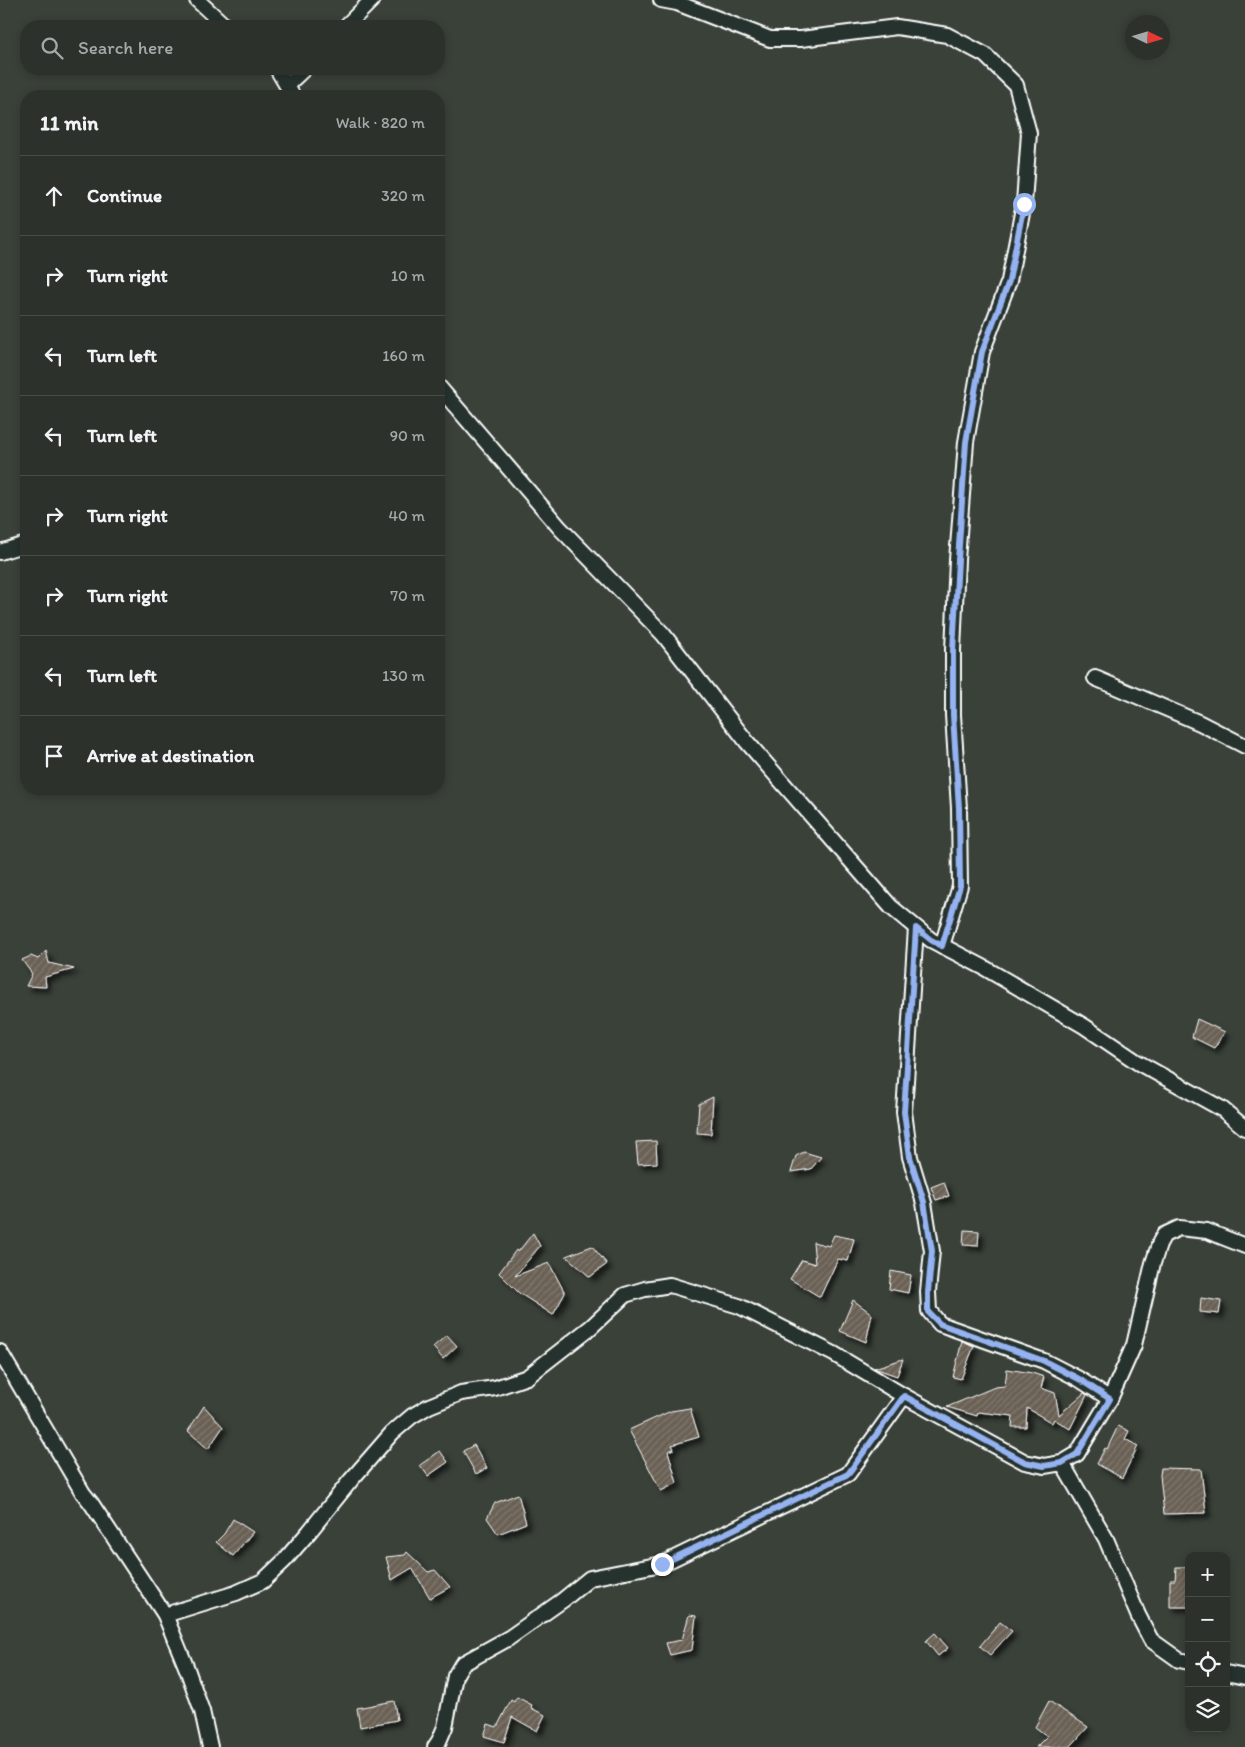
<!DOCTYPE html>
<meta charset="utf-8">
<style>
:root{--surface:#2c312b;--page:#383d37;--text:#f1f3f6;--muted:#a6a9a9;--line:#484c47}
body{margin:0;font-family:Itim,sans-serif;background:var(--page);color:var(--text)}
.controls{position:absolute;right:15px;bottom:15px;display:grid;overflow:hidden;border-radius:10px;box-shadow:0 2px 8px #0003}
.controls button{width:45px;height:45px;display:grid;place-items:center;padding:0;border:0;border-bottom:1px solid var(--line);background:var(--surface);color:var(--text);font:25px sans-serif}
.compass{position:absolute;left:1125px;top:15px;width:45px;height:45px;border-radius:50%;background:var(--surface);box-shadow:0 2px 8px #0003;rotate:94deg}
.stop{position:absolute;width:15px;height:15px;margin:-11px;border:4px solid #95b2f1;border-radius:50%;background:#fff}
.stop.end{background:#95b2f1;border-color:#fff;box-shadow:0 1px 5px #0008}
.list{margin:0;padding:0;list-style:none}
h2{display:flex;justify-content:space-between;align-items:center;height:65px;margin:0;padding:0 20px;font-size:21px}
h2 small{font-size:16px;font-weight:400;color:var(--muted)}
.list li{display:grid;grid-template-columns:32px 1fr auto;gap:15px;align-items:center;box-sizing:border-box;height:80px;padding:0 20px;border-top:1px solid var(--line)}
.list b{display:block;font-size:19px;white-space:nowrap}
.list em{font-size:16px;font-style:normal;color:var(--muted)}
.icon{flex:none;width:28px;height:28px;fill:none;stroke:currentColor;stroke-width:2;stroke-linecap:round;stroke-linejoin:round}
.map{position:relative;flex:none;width:1245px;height:1747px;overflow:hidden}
.search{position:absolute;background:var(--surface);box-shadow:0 2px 8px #0003;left:20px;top:20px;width:425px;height:55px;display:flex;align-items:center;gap:12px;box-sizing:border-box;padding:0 18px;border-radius:20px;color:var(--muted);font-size:19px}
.panel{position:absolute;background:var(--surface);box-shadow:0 2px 8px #0003;left:20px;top:90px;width:425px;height:705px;border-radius:20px}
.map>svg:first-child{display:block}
.building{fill:url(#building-hatch);stroke:#fff;filter:url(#shadow)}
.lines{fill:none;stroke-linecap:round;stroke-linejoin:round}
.minor-casing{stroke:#fff;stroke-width:18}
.minor{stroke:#26332d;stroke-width:14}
.route{stroke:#95b2f1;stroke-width:6}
</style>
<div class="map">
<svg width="1245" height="1747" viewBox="0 0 1245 1747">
<defs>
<pattern id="building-hatch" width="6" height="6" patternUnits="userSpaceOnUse" patternTransform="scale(1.25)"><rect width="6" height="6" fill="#6a6154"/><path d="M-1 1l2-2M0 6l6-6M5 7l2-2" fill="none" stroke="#80796e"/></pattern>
<filter id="shadow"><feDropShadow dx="4.5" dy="4.5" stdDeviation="2.5" flood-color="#0009"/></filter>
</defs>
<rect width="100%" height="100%" fill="#3a4139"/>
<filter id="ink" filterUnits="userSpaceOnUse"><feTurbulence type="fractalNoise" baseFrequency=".02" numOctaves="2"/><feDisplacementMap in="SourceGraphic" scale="10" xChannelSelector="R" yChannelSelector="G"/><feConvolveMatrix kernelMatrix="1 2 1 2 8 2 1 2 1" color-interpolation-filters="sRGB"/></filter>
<g filter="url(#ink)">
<g class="building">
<path d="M46 951 49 963 74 969 45 977 46 987 26 986 32 974 22 960 31 956 38 959Z"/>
<path d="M1197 1019 1225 1032 1214 1048 1192 1037Z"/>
<path d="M713 1097 711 1134 697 1133 699 1104Z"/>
<path d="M656 1141 657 1163 638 1164 636 1142Z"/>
<path d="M804 1152 821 1157 811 1169 791 1172 796 1156Z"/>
<path d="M944 1182 949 1196 936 1200 931 1187Z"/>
<path d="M964 1230 979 1231 978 1246 963 1245Z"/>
<path d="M533 1233 540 1246 515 1276 549 1263 565 1293 553 1315 519 1293 499 1273 516 1250 518 1252Z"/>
<path d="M834 1235 854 1239 848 1261 838 1259 820 1297 790 1279 802 1260 815 1264 813 1242 829 1246Z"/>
<path d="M592 1246 607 1264 590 1277 566 1256Z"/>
<path d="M891 1271 911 1275 908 1293 889 1289Z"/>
<path d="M1201 1298 1221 1301 1219 1314 1200 1312Z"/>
<path d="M853 1300 872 1314 866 1342 840 1331Z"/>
<path d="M447 1335 457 1346 443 1359 433 1347Z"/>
<path d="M962 1341 974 1346 961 1379 953 1377Z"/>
<path d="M903 1359 897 1376 874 1368Z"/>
<path d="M1007 1369 1032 1373 1044 1377 1041 1388 1055 1393 1059 1415 1084 1393 1087 1395 1070 1429 1054 1419 1052 1423 1027 1408 1026 1427H1012L1013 1416 978 1412 977 1416 947 1407 995 1387 1005 1386Z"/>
<path d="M204 1406 223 1427 208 1449 188 1431Z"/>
<path d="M690 1408 699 1437 672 1445 674 1449 668 1451 677 1483 661 1491 629 1430 671 1411Z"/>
<path d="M1118 1426 1129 1431 1125 1439 1138 1446 1122 1478 1097 1464 1105 1448 1107 1449Z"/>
<path d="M474 1445 487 1468 476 1474 463 1451Z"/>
<path d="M440 1451 448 1462 428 1476 420 1465Z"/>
<path d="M1161 1468 1201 1469 1206 1513 1164 1514 1160 1475Z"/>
<path d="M518 1494 526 1523 498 1534 487 1518 495 1503Z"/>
<path d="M233 1519 253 1532 233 1556 216 1542 224 1534Z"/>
<path d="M407 1552 428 1572 435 1570 450 1587 430 1598 412 1568 392 1580 386 1557 405 1555Z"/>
<path d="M1176 1567H1189V1607H1170V1580H1175Z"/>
<path d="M689 1615 696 1616 692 1650 670 1655 666 1643 682 1640Z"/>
<path d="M1000 1622 1012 1631 990 1655 980 1646Z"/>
<path d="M935 1633 948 1648 938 1656 926 1641Z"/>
<path d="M517 1697 532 1705 531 1708 545 1715 537 1731 512 1717 504 1742 484 1736 488 1724 497 1727 511 1700 514 1702Z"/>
<path d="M394 1701 397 1720 360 1727 357 1708Z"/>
<path d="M1049 1701 1088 1727 1070 1747H1036L1047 1736 1035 1727Z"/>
</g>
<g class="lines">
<g class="minor-casing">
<g id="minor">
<path d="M197 0 225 26"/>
<path d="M661 0 677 3 770 39H801L897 27 947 35 985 55 1016 85 1029 133 1024 203 1009 281 982 352 966 442 957 560 953 650V715L959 808 960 886 942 946"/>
<path d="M346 26 372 0"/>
<path d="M277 69 293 96"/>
<path d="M287 85 304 69"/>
<path d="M439 387 560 528 663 634 747 742 891 907 931 940 983 967 1084 1026 1137 1062 1222 1109 1245 1128"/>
<path d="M0 552 26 544"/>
<path d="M1095 678 1200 723 1245 746"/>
<path d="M916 928 904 1112 910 1157 924 1203 932 1251 928 1292 929 1311 940 1324 1044 1361 1079 1379 1110 1399"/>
<path d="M0 1352 83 1493 91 1503 165 1615 187 1669 202 1711 210 1747"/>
<path d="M1062 1463 1106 1539 1138 1615 1151 1640 1179 1660 1189 1662"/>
<path d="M165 1615 236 1593 263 1581 284 1561 309 1532 351 1480 392 1433 412 1416 429 1406 461 1393 495 1388 527 1377 591 1327 625 1295 645 1289 670 1285 739 1306 834 1354 904 1396 1025 1462 1044 1466 1062 1463 1077 1454 1110 1399 1134 1345 1153 1263 1160 1242 1164 1235 1179 1228 1207 1231 1245 1246"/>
<path d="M1226 1673 1245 1677"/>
<path d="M435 1747 439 1741 445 1727 455 1676 462 1664 509 1638 563 1600 590 1578 662 1564 848 1474 904 1396"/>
</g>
</g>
<use href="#minor" class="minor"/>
</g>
</g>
<g class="lines" filter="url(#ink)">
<path class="route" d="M662 1564 848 1474 904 1396 1025 1462 1044 1466 1062 1463 1077 1454 1110 1399 1079 1379 1044 1361 940 1324 928 1312V1292L932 1251 924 1202 910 1157 904 1112 916 928 931 940 942 946 960 886 959 808 953 715V650L958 560 966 442 982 352 1009 281 1024 204"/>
</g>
</svg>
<div class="controls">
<button>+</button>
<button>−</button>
<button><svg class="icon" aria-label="locate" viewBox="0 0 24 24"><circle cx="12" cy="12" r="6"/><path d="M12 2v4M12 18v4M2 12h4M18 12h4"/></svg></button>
<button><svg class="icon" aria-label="layers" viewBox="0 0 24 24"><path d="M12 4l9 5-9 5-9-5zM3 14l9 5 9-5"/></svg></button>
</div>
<svg class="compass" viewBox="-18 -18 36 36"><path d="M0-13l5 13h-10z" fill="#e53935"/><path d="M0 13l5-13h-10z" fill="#a6a9a9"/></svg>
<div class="stop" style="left:1024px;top:204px"></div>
<div class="stop end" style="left:662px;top:1564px"></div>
<div class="search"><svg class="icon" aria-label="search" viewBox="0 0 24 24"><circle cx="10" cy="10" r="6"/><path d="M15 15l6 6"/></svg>Search here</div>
<section class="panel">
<h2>11 min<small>Walk · 820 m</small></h2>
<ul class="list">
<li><svg class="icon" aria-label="ahead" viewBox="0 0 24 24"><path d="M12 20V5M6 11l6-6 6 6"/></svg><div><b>Continue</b></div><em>320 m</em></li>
<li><svg class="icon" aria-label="right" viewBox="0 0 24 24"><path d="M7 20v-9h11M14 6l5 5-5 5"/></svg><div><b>Turn right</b></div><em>10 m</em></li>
<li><svg class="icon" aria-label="left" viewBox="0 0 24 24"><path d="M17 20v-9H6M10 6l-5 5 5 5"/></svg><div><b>Turn left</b></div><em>160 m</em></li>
<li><svg class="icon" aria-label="left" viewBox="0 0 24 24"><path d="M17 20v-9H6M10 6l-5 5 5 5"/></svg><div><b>Turn left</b></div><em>90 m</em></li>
<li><svg class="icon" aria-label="right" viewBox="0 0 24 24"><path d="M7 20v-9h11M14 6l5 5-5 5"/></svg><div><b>Turn right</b></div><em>40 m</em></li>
<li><svg class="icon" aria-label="right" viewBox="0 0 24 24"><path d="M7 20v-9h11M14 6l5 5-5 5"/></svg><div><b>Turn right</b></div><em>70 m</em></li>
<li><svg class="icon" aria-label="left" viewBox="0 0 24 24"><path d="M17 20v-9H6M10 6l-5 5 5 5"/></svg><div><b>Turn left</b></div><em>130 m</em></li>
<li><svg class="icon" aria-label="arrive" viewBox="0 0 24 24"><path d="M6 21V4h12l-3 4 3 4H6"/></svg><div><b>Arrive at destination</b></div></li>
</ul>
</section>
</div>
